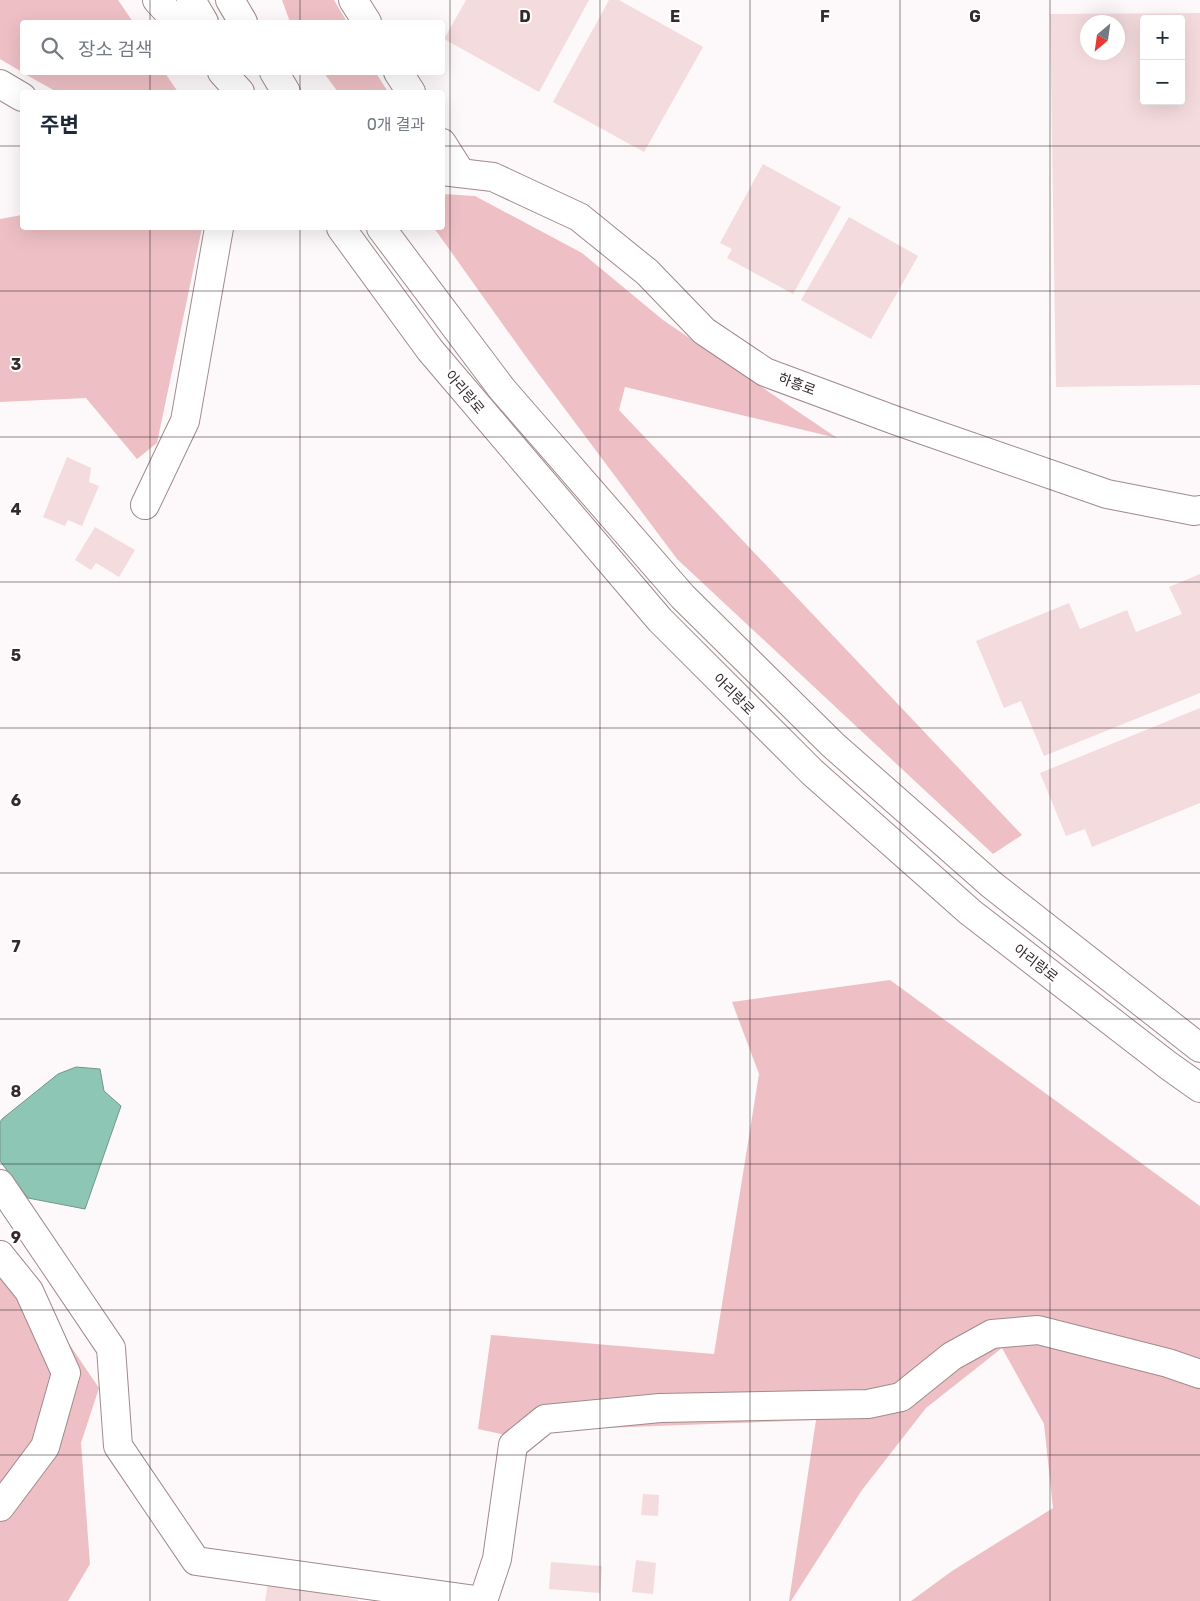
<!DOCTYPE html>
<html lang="ko">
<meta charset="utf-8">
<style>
:root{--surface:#fff;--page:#f2f2f3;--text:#1f2937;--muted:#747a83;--line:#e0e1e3}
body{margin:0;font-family:Rubik,"Noto Sans KR",sans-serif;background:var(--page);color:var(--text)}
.controls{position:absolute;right:15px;top:15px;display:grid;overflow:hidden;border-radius:5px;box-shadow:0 5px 20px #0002}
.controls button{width:45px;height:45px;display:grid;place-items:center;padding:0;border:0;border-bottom:1px solid var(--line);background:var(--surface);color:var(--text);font:25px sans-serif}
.compass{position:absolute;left:1080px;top:15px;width:45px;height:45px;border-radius:50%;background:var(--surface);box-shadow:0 5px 20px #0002;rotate:209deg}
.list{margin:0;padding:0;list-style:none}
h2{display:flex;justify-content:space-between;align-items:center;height:65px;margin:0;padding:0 20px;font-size:21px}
h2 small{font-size:16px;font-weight:400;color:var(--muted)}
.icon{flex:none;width:28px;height:28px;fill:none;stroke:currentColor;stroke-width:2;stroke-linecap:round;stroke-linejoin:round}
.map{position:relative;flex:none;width:1200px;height:1601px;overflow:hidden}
.search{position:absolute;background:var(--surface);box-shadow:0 5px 20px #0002;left:20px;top:20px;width:425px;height:55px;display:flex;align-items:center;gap:12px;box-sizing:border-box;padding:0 18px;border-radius:5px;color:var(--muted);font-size:19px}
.panel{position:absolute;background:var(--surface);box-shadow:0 5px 20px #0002;left:20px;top:90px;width:425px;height:140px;border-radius:5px}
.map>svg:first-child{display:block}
.green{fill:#eec0c5}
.water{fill:#8ec6b5;stroke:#73978c}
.building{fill:#f4dbde;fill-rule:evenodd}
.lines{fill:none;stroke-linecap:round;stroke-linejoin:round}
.minor-casing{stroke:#a08a8c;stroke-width:30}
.tertiary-casing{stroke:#a08a8c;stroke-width:30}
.trunk-casing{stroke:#a08a8c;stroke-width:30}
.minor{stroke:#fff;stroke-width:28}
.tertiary{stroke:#fff;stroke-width:28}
.trunk{stroke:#fff;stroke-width:28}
.grid{fill:none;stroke:#342a2b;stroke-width:1;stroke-opacity:0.55}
.labels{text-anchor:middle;stroke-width:4;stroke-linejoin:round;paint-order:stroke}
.street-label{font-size:14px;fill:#342a2b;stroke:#fff}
.grid-label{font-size:16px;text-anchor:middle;font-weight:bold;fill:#342a2b;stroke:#fff;stroke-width:4;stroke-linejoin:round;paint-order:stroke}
</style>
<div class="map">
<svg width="1200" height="1601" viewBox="0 0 1200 1601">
<rect width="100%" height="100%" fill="#fdf8f9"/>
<g class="green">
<path d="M0 0H118L133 22H22V72L0 59Z"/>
<path d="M282 0H334L347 22H290Z"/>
<path d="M23 73H165L178 92H57Z"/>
<path d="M324 73H376L388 92H338Z"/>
<path d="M443 194 475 196 582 253 663 320 837 438 625 387 619 410 1022 835 993 854 677 559 529 361 434 228H442Z"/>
<path d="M22 215V228H202L157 443 137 459 86 398 0 402V219Z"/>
<path d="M890 980 1200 1206V1601H911L952 1571 1053 1508 1044 1424 1002 1348 926 1408 862 1490 791 1601H789L816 1420 550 1430 524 1450 501 1434 478 1429 491 1335 714 1354 759 1074 732 1002Z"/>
<path d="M0 1242 99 1388 81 1443 90 1564 68 1601H0Z"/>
</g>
<path class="water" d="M76 1067 100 1069 104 1091 121 1106 85 1209 28 1198 0 1161V1122L2 1119 58 1074Z"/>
<g class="building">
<path d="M466 0H589L539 92 444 39Z"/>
<path d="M609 0H619L703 47 644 152 553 102Z"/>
<path d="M1200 13V385L1056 387 1050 14ZM1144 19H1181V101H1144ZM1088 22H1118V52H1088Z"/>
<path d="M763 164 841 207 793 294 727 258 732 249 720 243Z"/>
<path d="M849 217 918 256 871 339 801 300Z"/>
<path d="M67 457 91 468 89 482 99 486 82 526 68 520 65 526 43 517Z"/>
<path d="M95 527 135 550 119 577 96 563 91 570 75 560Z"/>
<path d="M1200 574V693L1044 756 1021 701 1004 708 976 641 1069 603 1080 629 1127 610 1136 632 1182 614 1169 587Z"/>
<path d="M1200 708V803L1092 847 1085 829 1066 836 1040 773Z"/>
<path d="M643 1494 659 1495 658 1516 641 1515Z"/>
<path d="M636 1560 656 1563 653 1594 632 1592Z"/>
<path d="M551 1562 602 1566 600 1593 549 1589Z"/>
<path d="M268 1583 358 1600V1601H265Z"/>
</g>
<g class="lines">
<g class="minor-casing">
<g id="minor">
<path d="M145 505 185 421 219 228"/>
<path d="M0 1184 111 1348 118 1446 196 1561 483 1601"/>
<path d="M0 1255 29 1291 66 1373 45 1447 0 1507"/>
<path d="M483 1601 497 1559 513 1445 545 1419 660 1408 868 1404 901 1397 952 1356 992 1334 1038 1330 1168 1363 1200 1374"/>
</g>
</g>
<g class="tertiary-casing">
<g id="tertiary">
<path d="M353 0 367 22"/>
<path d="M398 72 411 92"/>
<path d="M0 84 22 97"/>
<path d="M442 143 461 173"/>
<path d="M442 171 493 177 579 217 647 272 704 331 765 372 897 421 1107 494 1194 511 1200 510"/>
</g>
</g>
<g class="trunk-casing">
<g id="trunk">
<path d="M157 0 177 22"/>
<path d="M191 0 204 22"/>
<path d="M230 0 243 22"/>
<path d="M222 72 240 92"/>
<path d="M274 72 286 92"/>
<path d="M341 228 430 350 660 620 812 772 970 912 1169 1066 1200 1088"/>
<path d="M381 228 502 389 683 597 833 745 992 885 1200 1048"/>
</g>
</g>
<use href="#minor" class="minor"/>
<use href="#tertiary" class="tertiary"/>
<use href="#trunk" class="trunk"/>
</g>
<path class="grid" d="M150 0V22M300 0V22M450 0V1601M600 0V1601M750 0V1601M900 0V1601M1050 0V1601M150 72V92M300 72V92M0 146H22M442 146H1200M150 228V1601M300 228V1601M0 291H1200M0 437H1200M0 582H1200M0 728H1200M0 873H1200M0 1019H1200M0 1164H1200M0 1310H1200M0 1455H1200"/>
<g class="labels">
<g class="street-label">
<text transform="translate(797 384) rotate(20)" y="5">하흥로</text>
<text transform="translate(465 392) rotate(50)" y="5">아리랑로</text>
<text transform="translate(734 694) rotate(45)" y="5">아리랑로</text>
<text transform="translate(1036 963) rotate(38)" y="5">아리랑로</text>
</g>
</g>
<g class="grid-label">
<text x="525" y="22">D</text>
<text x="675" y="22">E</text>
<text x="825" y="22">F</text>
<text x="975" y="22">G</text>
<text x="16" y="370">3</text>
<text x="16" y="515">4</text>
<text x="16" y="661">5</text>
<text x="16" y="806">6</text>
<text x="16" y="952">7</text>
<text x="16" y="1097">8</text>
<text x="16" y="1243">9</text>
</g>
</svg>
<div class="controls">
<button>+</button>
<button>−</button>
</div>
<svg class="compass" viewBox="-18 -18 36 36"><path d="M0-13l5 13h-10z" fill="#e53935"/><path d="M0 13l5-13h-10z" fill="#747a83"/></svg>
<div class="search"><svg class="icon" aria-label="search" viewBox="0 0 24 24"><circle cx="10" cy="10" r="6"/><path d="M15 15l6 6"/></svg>장소 검색</div>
<section class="panel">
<h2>주변<small>0개 결과</small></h2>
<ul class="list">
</ul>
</section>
</div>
